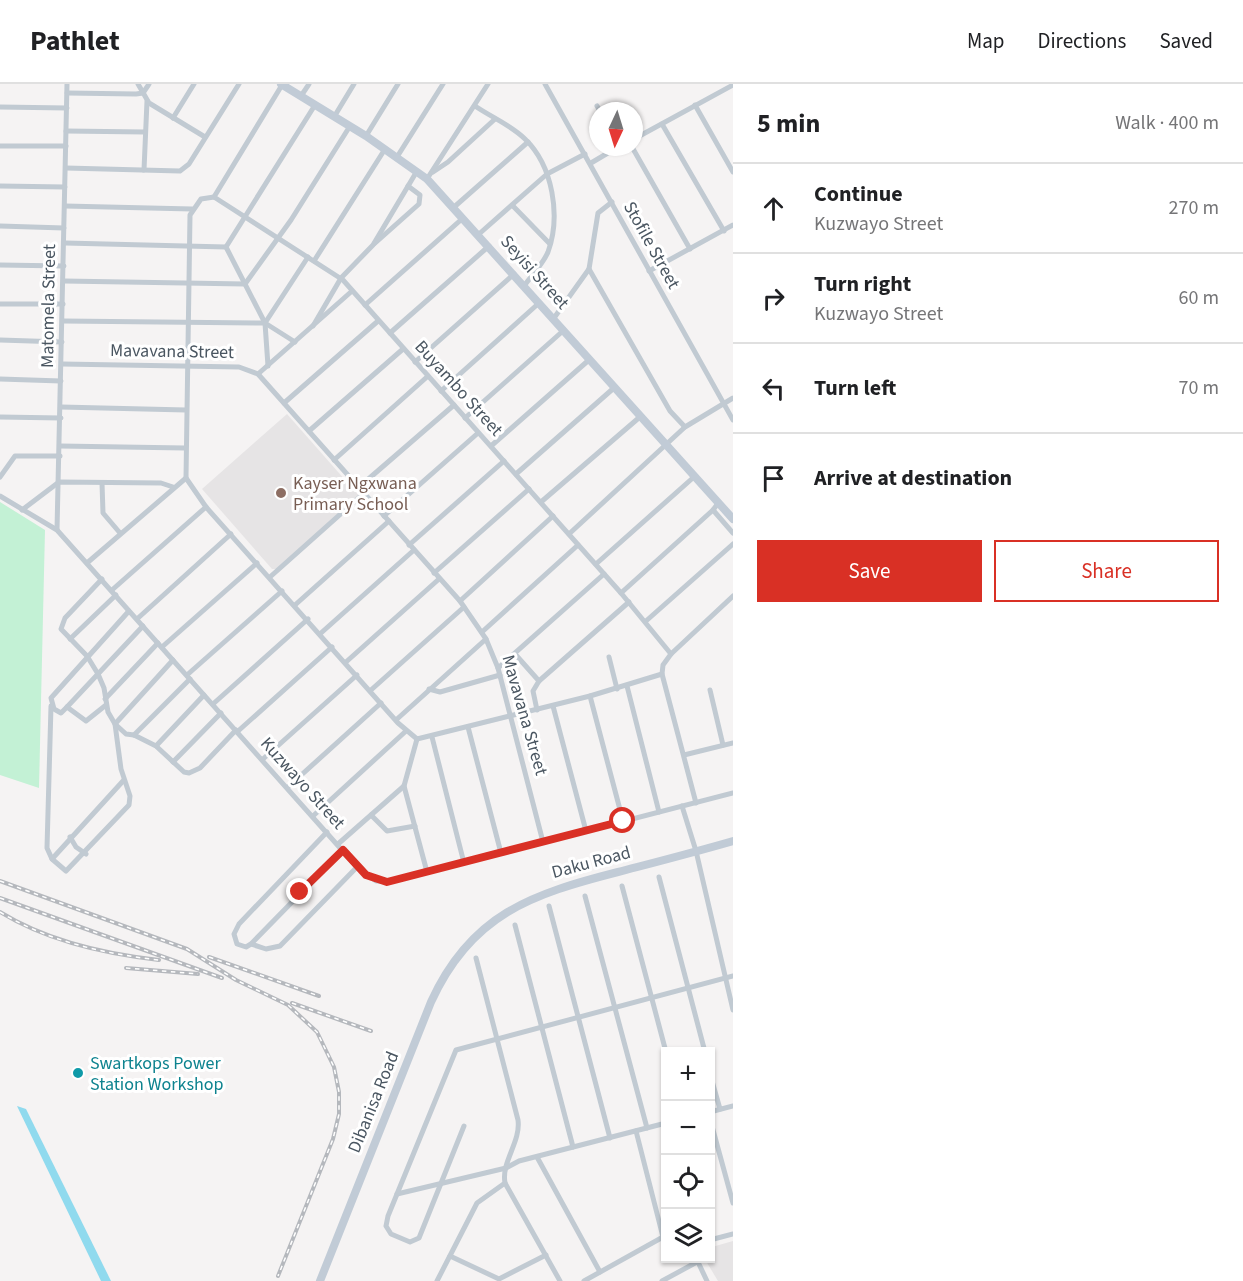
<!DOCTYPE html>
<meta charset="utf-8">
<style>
:root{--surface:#fff;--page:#f2f2f2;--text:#202124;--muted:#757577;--line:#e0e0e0;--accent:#d93025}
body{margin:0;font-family:"Source Sans 3",sans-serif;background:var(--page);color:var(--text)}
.controls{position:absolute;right:18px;bottom:18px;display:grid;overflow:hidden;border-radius:0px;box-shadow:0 2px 4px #0004}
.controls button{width:54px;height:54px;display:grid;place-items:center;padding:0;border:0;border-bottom:2px solid var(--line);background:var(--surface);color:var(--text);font:30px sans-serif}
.compass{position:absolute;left:589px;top:18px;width:54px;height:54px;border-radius:50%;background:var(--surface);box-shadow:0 2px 4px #0004;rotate:184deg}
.stop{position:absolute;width:18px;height:18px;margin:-14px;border:4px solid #d93025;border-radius:50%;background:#fff}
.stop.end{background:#d93025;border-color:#fff;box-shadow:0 2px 6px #0008}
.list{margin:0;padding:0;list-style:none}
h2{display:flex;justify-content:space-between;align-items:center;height:78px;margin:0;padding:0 24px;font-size:26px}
h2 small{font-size:20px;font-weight:400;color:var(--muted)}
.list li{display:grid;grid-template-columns:39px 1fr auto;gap:18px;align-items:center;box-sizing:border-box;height:90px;padding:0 24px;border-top:2px solid var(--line)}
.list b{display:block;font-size:22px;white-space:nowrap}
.list p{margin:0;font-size:20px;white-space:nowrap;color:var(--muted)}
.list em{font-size:20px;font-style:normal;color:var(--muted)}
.actions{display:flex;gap:12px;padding:18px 24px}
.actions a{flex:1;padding:14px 0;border:2px solid var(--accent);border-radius:0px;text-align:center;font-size:21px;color:var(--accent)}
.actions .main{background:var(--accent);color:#fff}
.icon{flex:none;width:33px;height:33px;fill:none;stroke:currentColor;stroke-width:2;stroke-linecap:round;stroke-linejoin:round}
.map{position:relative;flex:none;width:733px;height:1197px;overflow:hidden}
header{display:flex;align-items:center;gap:36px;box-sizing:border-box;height:84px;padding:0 30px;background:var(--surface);border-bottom:2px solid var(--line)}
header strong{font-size:28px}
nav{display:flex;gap:33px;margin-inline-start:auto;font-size:21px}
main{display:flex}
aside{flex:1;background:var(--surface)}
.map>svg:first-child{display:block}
.education{fill:#e6e4e5}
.green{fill:#c3f1d5}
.water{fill:#90daee}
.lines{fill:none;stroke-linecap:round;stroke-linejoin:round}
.street{stroke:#c1cad2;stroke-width:5}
.secondary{stroke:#c1cbd6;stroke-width:8}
.rail-casing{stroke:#b5b8bd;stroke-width:4}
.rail{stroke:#fff;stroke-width:1.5;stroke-dasharray:4.5;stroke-linecap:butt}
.route{stroke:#d93025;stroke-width:8}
.education-dot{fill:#8d6e63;stroke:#fff;stroke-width:2}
.culture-dot{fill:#0f9aa8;stroke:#fff;stroke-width:2}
.labels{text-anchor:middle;stroke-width:6;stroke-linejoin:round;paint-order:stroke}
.street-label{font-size:18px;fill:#4a5661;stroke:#fff}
.education-label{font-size:18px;fill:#785e54;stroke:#fff;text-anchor:start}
.culture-label{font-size:18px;fill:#0d838f;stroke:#fff;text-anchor:start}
</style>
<header>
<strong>Pathlet</strong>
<nav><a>Map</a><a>Directions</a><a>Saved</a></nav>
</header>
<main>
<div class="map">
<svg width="733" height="1197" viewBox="0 0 733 1197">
<rect width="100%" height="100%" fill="#f5f3f3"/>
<g class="education">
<path d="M287 330 361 414 279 485H272L202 405Z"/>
<path d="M733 1157V1197H718L706 1177 710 1174 712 1163Z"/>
</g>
<path class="green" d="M0 418 45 446 39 704 0 691Z"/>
<path class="water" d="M17 1022 26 1025 111 1197H101Z"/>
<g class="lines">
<g class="street">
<path d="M138 0 149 19 205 53"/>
<path d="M545 0 733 336"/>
<path d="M67 9 136 10 143 9 149 0"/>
<path d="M301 12 309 0"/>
<path d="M695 21 733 88"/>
<path d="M475 22C491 33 511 41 525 55 553 82 561 132 548 168 543 180 532 191 524 202"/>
<path d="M597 22 600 27"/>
<path d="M0 23 67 24"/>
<path d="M334 33 354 0"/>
<path d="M173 34 194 0"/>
<path d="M662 40 724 147"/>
<path d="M66 47 145 48"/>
<path d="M366 52 398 0"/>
<path d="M634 55 733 1"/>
<path d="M0 62H66"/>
<path d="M632 63 690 165"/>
<path d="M397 73 443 0"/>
<path d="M591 79 618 63"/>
<path d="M66 84 180 87 189 80 239 0"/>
<path d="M144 86 147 17"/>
<path d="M433 88 448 78 495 35"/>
<path d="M427 95 488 0"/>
<path d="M0 102 65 103"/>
<path d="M214 113 282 1"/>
<path d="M65 122 192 125"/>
<path d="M513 122 550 160"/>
<path d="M453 124 528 58"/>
<path d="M0 142 64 144"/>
<path d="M479 150 547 90 585 70"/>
<path d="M65 159 226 163"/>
<path d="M374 160 419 120 420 111 408 102"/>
<path d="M226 163 315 21"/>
<path d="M226 163 265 239 268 282"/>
<path d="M314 177 385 65"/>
<path d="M0 181 64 182"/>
<path d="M589 185 670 327 685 343"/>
<path d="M649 187 733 141"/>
<path d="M64 197 245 200 291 136 350 42"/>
<path d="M0 220H63"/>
<path d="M365 221 463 134"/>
<path d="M554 234 589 185 598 129 612 118"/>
<path d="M63 237 265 239 308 173"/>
<path d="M265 239 295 258"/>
<path d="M313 242 341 194 373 161 417 87"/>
<path d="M390 249 489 162"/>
<path d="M0 256 62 258"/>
<path d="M415 278 514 190"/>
<path d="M62 280 239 283 258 290 460 517 486 555 498 584 543 758"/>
<path d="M258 290 352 207"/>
<path d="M0 295 61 297"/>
<path d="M441 307 539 219"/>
<path d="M284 319 378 237"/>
<path d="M61 323 186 326"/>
<path d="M0 333 61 334"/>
<path d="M465 334 564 246"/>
<path d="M309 347 403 265"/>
<path d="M60 362 185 364"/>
<path d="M491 362 590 275"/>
<path d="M334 376 428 292"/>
<path d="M516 390 615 303"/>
<path d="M0 393 15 372H60"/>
<path d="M102 399 103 429 120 449"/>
<path d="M358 404 454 321"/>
<path d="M0 412 57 446 357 783 376 797H392L733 709"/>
<path d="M541 418 641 332"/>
<path d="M22 426 59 398 161 399 173 403"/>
<path d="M713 426 733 449"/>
<path d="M384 432 478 349"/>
<path d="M57 446 67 0"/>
<path d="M569 450 685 343 733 314"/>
<path d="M409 461 504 377"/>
<path d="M87 479 186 394"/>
<path d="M596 480 695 392"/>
<path d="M434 489 529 405"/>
<path d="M270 493 363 410"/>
<path d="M102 495 65 534 61 545 87 572 98 590 104 604 108 628 115 640 126 650 134 651 156 662 184 688 189 689 200 684 236 646"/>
<path d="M112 506 206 423"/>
<path d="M621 509 713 426 719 418"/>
<path d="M460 517 553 432"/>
<path d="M295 521 389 437"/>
<path d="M129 527 51 614 54 625 61 629 67 623 143 542"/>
<path d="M137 535 231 450"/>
<path d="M646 537 733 460"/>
<path d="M482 548 578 461"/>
<path d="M321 549 414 466"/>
<path d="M70 555 116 511"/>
<path d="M162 563 257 479"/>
<path d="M515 570 539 597 629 518"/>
<path d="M609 573 617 605"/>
<path d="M346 578 439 495"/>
<path d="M498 584 604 490"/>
<path d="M662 590 696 719"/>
<path d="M187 591 282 507"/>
<path d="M627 602 659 728"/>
<path d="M429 605 440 608 500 591"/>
<path d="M371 606 464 523"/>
<path d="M710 606 723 661"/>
<path d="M590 612 623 737"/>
<path d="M105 615 158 559"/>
<path d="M213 620 308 535"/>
<path d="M51 622 47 764 52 775 66 787 129 721 130 712 121 685 115 640 173 576"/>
<path d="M553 622 586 747"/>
<path d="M67 623 86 637 106 621"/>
<path d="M537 626 533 607 539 597"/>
<path d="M396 636 486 555"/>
<path d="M468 643 501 769"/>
<path d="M237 648 332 563"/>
<path d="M134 651 190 595"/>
<path d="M432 653 464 779"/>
<path d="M417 655 398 639 206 423 186 394 190 131 201 115 214 113 343 196 621 509 671 570"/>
<path d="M417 655 590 612 662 590 663 581 671 570 733 512"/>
<path d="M156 662 204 611"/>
<path d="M684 671 733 659"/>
<path d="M263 675 357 591"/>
<path d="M173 678 221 629"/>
<path d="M404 702 427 788"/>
<path d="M288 703 381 619"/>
<path d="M682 722 696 767 733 926"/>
<path d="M371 731 387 747 415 742"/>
<path d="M313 732 406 647"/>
<path d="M327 748 239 840 234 850 237 860 246 863 251 860 343 766"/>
<path d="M70 753 76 763 86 770"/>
<path d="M338 760 404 702 417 655"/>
<path d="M52 775 123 697"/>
<path d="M659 793 705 968"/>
<path d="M622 802 666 968"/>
<path d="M585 812 647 1044"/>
<path d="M549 822 610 1054"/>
<path d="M515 841 573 1063"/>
<path d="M251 860 266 865 280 862 357 783"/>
<path d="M476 874 518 1036C521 1058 501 1078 505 1099L560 1197"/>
<path d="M710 990 720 1025"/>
<path d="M710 1028 733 1022"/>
<path d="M710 1035 733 1119"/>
<path d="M464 1042 419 1154 410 1158 391 1150 386 1142 388 1132 456 966 733 892"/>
<path d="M537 1073 600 1188"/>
<path d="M397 1110 506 1084 519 1077 666 1039"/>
<path d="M710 1156 733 1150"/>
<path d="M450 1172 499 1195 546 1171"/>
<path d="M697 1176 707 1197"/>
<path d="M437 1197 477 1119 505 1099"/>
<path d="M584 1197 663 1153 636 1047"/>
<path d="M662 1197 697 1178"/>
</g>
<g class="secondary">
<path d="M281 0 366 52 427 95 733 435"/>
<path d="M320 1197 431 918C471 830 532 810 618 788 656 778 695 768 733 757"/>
</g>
<g class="rail-casing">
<g id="rail">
<path d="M0 797 187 865 236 896 288 921 317 948 334 983 339 1008V1030L333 1055 278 1192"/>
<path d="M0 814 222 894"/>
<path d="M0 828C47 857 105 870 159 876"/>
<path d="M209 873 319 912"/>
<path d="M126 884 198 890"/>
<path d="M292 919 371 947"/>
</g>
</g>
<use href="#rail" class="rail"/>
</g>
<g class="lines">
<path class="route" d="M300 808 343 766 366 791 387 798 623 737"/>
</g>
<circle class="education-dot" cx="281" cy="409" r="6"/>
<circle class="culture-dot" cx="78" cy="989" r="6"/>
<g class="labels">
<g class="street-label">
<text transform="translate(652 161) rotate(61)" y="6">Stofile Street</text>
<text transform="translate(535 188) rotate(48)" y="6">Seyisi Street</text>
<text transform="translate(48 222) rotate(-89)" y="6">Matomela Street</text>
<text transform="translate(172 267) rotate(1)" y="6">Mavavana Street</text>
<text transform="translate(459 304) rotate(48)" y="6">Buyambo Street</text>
<text transform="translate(525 631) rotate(74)" y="6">Mavavana Street</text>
<text transform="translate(303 699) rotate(48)" y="6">Kuzwayo Street</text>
<text transform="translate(591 778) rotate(-15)" y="6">Daku Road</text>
<text transform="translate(373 1018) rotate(-68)" y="6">Dibanisa Road</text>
</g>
<g class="education-label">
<text x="293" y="405">Kayser Ngxwana<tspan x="293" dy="21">Primary School</tspan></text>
</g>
<g class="culture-label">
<text x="90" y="985">Swartkops Power<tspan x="90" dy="21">Station Workshop</tspan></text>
</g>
</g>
</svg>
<div class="controls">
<button>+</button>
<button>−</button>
<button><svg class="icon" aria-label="locate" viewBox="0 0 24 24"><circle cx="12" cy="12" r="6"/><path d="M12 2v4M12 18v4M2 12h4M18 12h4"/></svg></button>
<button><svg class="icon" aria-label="layers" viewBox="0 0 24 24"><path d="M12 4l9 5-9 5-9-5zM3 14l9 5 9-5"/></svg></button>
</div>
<svg class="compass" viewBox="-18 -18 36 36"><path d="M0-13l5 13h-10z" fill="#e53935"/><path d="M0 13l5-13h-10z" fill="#757577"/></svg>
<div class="stop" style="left:623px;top:737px"></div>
<div class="stop end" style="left:300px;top:808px"></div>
</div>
<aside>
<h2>5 min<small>Walk · 400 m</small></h2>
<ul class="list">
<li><svg class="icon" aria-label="ahead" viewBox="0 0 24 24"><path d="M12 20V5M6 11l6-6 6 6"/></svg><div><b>Continue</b><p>Kuzwayo Street</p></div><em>270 m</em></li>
<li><svg class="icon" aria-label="right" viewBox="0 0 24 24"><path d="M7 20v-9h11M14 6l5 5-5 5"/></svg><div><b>Turn right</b><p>Kuzwayo Street</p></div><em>60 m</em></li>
<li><svg class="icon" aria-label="left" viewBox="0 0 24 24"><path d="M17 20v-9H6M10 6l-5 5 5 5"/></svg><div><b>Turn left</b></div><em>70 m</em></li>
<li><svg class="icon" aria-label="arrive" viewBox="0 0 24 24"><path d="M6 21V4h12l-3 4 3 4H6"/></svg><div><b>Arrive at destination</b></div></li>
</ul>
<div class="actions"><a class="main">Save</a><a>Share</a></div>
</aside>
</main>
